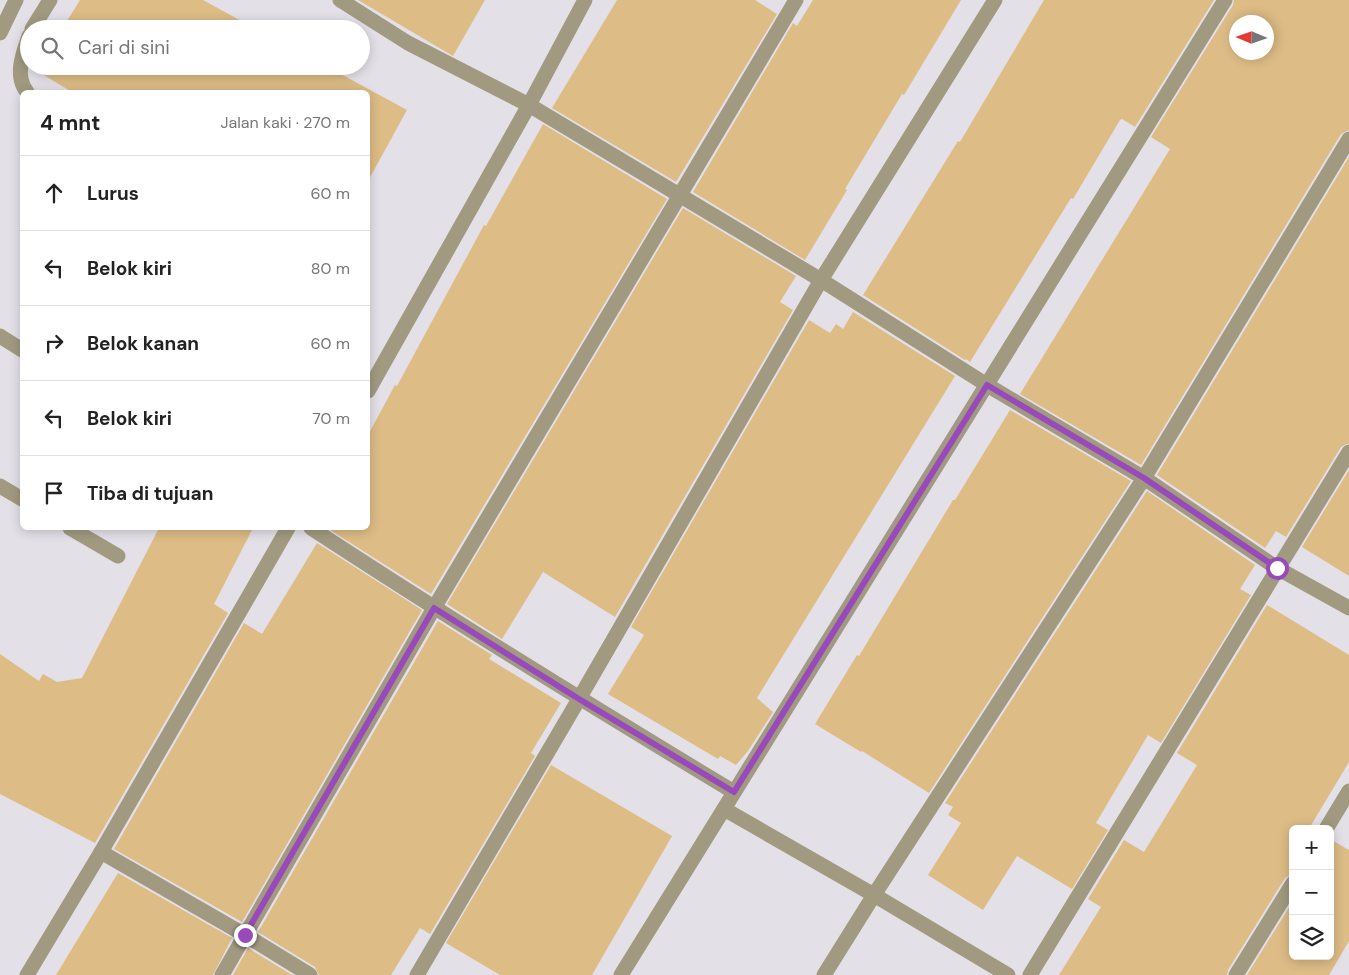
<!DOCTYPE html>
<html lang="id">
<meta charset="utf-8">
<style>
:root{--surface:#fff;--page:#f6f6f6;--text:#222;--muted:#767676;--line:#e0e0e0}
body{margin:0;font-family:"DM Sans",sans-serif;background:var(--page);color:var(--text)}
.controls{position:absolute;right:15px;bottom:15px;display:grid;overflow:hidden;border-radius:8px;box-shadow:0 2px 12px #0003}
.controls button{width:45px;height:45px;display:grid;place-items:center;padding:0;border:0;border-bottom:1px solid var(--line);background:var(--surface);color:var(--text);font:25px sans-serif}
.compass{position:absolute;left:1229px;top:15px;width:45px;height:45px;border-radius:50%;background:var(--surface);box-shadow:0 2px 12px #0003;rotate:272deg}
.stop{position:absolute;width:15px;height:15px;margin:-11px;border:4px solid #994aba;border-radius:50%;background:#fff}
.stop.end{background:#994aba;border-color:#fff;box-shadow:0 1px 5px #0008}
.list{margin:0;padding:0;list-style:none}
h2{display:flex;justify-content:space-between;align-items:center;height:65px;margin:0;padding:0 20px;font-size:21px}
h2 small{font-size:16px;font-weight:400;color:var(--muted)}
.list li{display:grid;grid-template-columns:32px 1fr auto;gap:15px;align-items:center;box-sizing:border-box;height:75px;padding:0 20px;border-top:1px solid var(--line)}
.list b{display:block;font-size:19px;white-space:nowrap}
.list em{font-size:16px;font-style:normal;color:var(--muted)}
.icon{flex:none;width:28px;height:28px;fill:none;stroke:currentColor;stroke-width:2;stroke-linecap:round;stroke-linejoin:round}
.map{position:relative;flex:none;width:1349px;height:975px;overflow:hidden}
.search{position:absolute;background:var(--surface);box-shadow:0 2px 12px #0003;left:20px;top:20px;width:350px;height:55px;display:flex;align-items:center;gap:12px;box-sizing:border-box;padding:0 18px;border-radius:28px;color:var(--muted);font-size:19px}
.panel{position:absolute;background:var(--surface);box-shadow:0 2px 12px #0003;left:20px;top:90px;width:350px;height:440px;border-radius:8px}
.map>svg:first-child{display:block}
.building{fill:#ddbc85;fill-rule:evenodd}
.lines{fill:none;stroke-linecap:round;stroke-linejoin:round}
.minor{stroke:#a19a81;stroke-width:15}
.route{stroke:#994aba;stroke-width:6}
</style>
<div class="map">
<svg width="1349" height="975" viewBox="0 0 1349 975">
<rect width="100%" height="100%" fill="#e4e0e8"/>
<g class="building">
<path d="M80 0H203L256 29H62Z"/>
<path d="M358 0H485L453 56Z"/>
<path d="M617 0H755L777 14 676 182 552 108Z"/>
<path d="M813 0H961L904 95 902 94 845 189 847 190 805 260 693 192 793 23 797 26Z"/>
<path d="M1044 0H1214L1135 127 1122 119 1120 120 1073 199 1071 198 970 362 966 359 965 360 863 295 958 141 960 142Z"/>
<path d="M1234 0H1349V130L1341 134 1141 465 1020 394 1170 149 1151 137 1233 5ZM1236 22H1266V52H1236Z"/>
<path d="M40 66H326L407 110 368 181V92H72L37 71Z"/>
<path d="M543 124 667 199 431 594 327 528H368V435L395 385 397 386 484 225 486 226Z"/>
<path d="M1349 157V443L1341 447 1286 537 1276 531 1265 548 1157 475Z"/>
<path d="M683 208 796 276 780 302 793 310 615 617 543 572 502 639 447 604Z"/>
<path d="M853 312 955 376 757 698 773 712 748 751 736 765 720 756 718 759 608 694 644 635 631 627 809 320 830 333 836 324 843 329Z"/>
<path d="M1010 410 1131 481 929 793 862 751 861 752 815 724 857 655 859 656 953 500H955Z"/>
<path d="M1349 470V576L1302 547Z"/>
<path d="M1147 491 1255 565 1240 589 1251 595 1161 743 1148 735 1096 823 1108 830 1072 889 1017 856 983 910 928 875 961 823 948 815 953 807 945 803Z"/>
<path d="M159 528H253L214 604 228 613 95 843 0 794V654L39 681 43 674 57 682 82 678Z"/>
<path d="M317 543 422 610 242 922 114 849 244 623 262 634Z"/>
<path d="M1267 605 1349 655V762L1310 827 1314 829H1293V874L1285 878 1228 970 1227 975H1059L1101 907 1088 899 1124 840 1144 852 1197 765 1177 753Z"/>
<path d="M438 621 492 655 489 659 561 703 531 753 535 756 430 934 420 928 391 975H319L315 967 258 932Z"/>
<path d="M551 765 672 836 592 975H500L446 943Z"/>
<path d="M1330 839 1349 850V941L1329 975H1247L1293 901V956H1330Z"/>
<path d="M118 873 232 938 213 975H56Z"/>
<path d="M248 948 292 975H233Z"/>
</g>
<g class="lines">
<g class="minor">
<path d="M340 0 408 43 529 105 821 280 987 385 1144 478 1277 568 1349 608"/>
<path d="M32 29 50 0"/>
<path d="M0 33 16 0"/>
<path d="M27 92C14 76 23 53 29 36"/>
<path d="M0 336 22 350"/>
<path d="M368 391 529 105 585 0"/>
<path d="M0 486 22 499"/>
<path d="M70 528 118 556"/>
<path d="M311 528C450 619 591 706 734 792"/>
<path d="M724 809 874 895 1008 975"/>
<path d="M1326 829 1349 791"/>
<path d="M101 852 245 935 310 975"/>
<path d="M27 975 101 852 288 528"/>
<path d="M222 975 434 608 796 0"/>
<path d="M417 975 579 699 821 280 995 0"/>
<path d="M621 975 1225 0"/>
<path d="M824 975 874 895 1144 478 1349 139"/>
<path d="M1030 975 1349 452"/>
<path d="M1236 975 1293 883"/>
</g>
</g>
<g class="lines">
<path class="route" d="M245 935 434 608 579 699 734 792 987 385 1144 478 1277 568"/>
</g>
</svg>
<div class="controls">
<button>+</button>
<button>−</button>
<button><svg class="icon" aria-label="layers" viewBox="0 0 24 24"><path d="M12 4l9 5-9 5-9-5zM3 14l9 5 9-5"/></svg></button>
</div>
<svg class="compass" viewBox="-18 -18 36 36"><path d="M0-13l5 13h-10z" fill="#e53935"/><path d="M0 13l5-13h-10z" fill="#767676"/></svg>
<div class="stop" style="left:1277px;top:568px"></div>
<div class="stop end" style="left:245px;top:935px"></div>
<div class="search"><svg class="icon" aria-label="search" viewBox="0 0 24 24"><circle cx="10" cy="10" r="6"/><path d="M15 15l6 6"/></svg>Cari di sini</div>
<section class="panel">
<h2>4 mnt<small>Jalan kaki · 270 m</small></h2>
<ul class="list">
<li><svg class="icon" aria-label="ahead" viewBox="0 0 24 24"><path d="M12 20V5M6 11l6-6 6 6"/></svg><div><b>Lurus</b></div><em>60 m</em></li>
<li><svg class="icon" aria-label="left" viewBox="0 0 24 24"><path d="M17 20v-9H6M10 6l-5 5 5 5"/></svg><div><b>Belok kiri</b></div><em>80 m</em></li>
<li><svg class="icon" aria-label="right" viewBox="0 0 24 24"><path d="M7 20v-9h11M14 6l5 5-5 5"/></svg><div><b>Belok kanan</b></div><em>60 m</em></li>
<li><svg class="icon" aria-label="left" viewBox="0 0 24 24"><path d="M17 20v-9H6M10 6l-5 5 5 5"/></svg><div><b>Belok kiri</b></div><em>70 m</em></li>
<li><svg class="icon" aria-label="arrive" viewBox="0 0 24 24"><path d="M6 21V4h12l-3 4 3 4H6"/></svg><div><b>Tiba di tujuan</b></div></li>
</ul>
</section>
</div>
